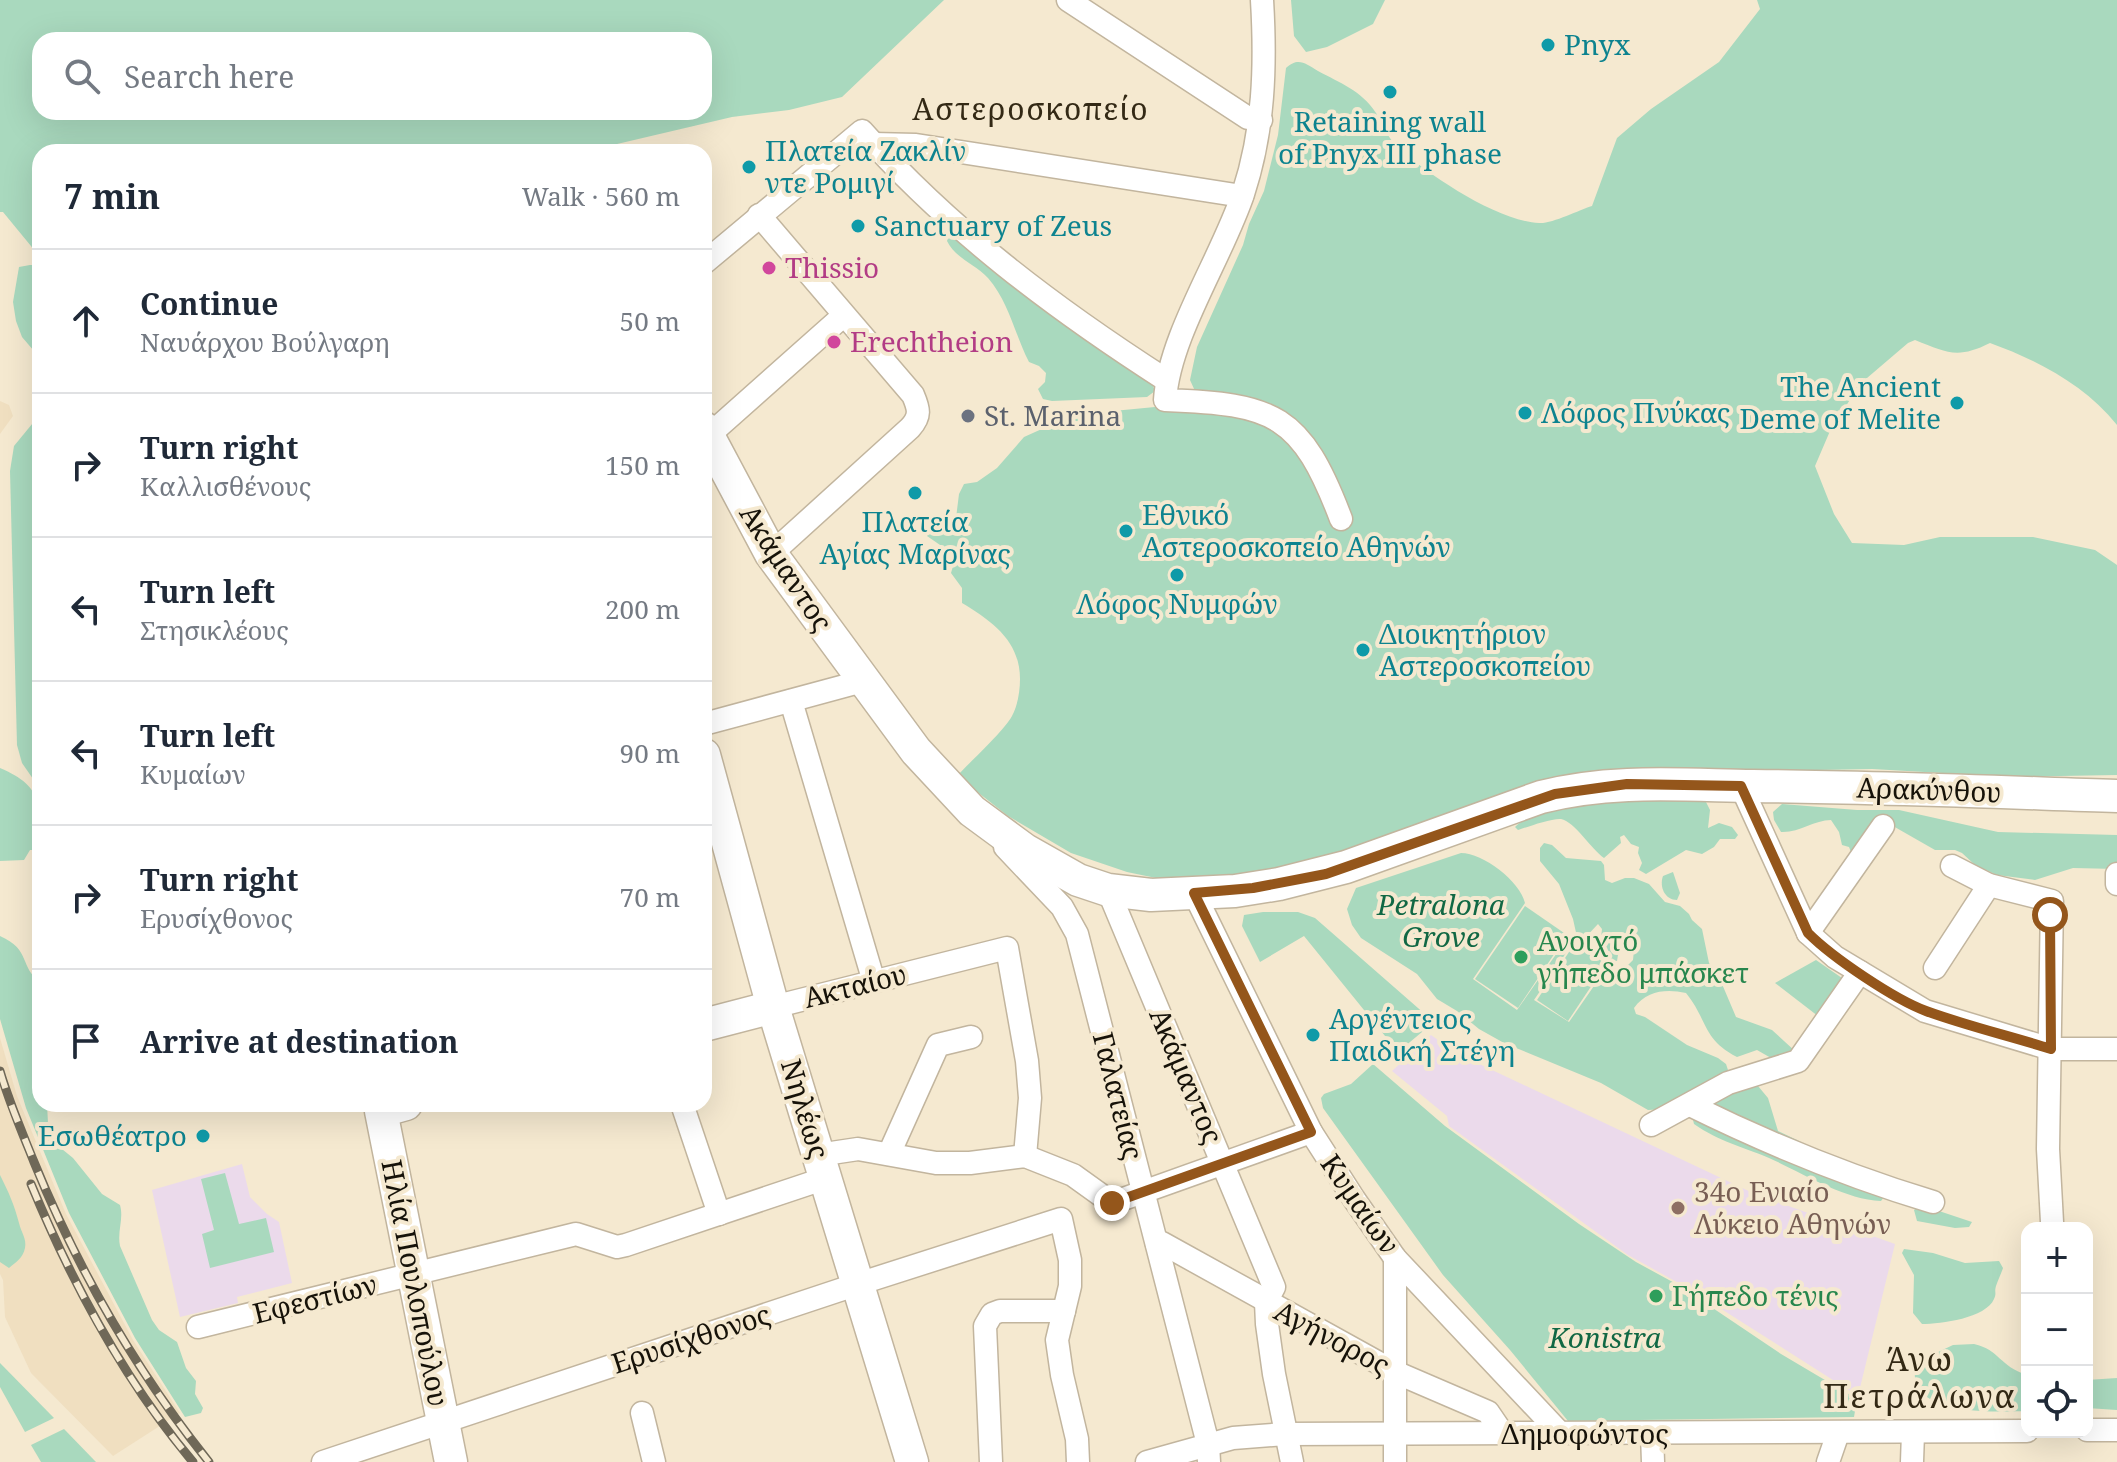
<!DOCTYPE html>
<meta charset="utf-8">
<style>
:root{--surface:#fff;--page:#f6f6f7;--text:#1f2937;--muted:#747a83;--line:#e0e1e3}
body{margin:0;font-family:"Noto Serif",serif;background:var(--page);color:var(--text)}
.controls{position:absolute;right:24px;bottom:24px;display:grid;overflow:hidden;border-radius:16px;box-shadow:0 8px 32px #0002}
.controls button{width:72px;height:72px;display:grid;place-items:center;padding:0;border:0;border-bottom:2px solid var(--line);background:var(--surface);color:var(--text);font:40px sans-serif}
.stop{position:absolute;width:24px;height:24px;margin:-18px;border:6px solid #94561b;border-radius:50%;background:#fff}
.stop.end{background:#94561b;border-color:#fff;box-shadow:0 2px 8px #0008}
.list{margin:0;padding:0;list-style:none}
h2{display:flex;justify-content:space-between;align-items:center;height:104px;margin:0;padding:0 32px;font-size:34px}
h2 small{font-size:26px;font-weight:400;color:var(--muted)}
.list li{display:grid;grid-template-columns:52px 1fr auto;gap:24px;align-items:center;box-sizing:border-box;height:144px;padding:0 32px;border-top:2px solid var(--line)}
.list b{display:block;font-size:30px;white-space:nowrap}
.list p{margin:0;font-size:26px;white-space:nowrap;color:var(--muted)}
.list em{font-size:26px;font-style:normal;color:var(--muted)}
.icon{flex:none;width:44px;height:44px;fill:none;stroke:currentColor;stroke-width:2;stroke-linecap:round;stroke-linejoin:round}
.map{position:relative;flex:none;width:2117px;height:1462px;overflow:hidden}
.search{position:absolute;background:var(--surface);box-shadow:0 8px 32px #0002;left:32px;top:32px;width:680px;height:88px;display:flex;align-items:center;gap:20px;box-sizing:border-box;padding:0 28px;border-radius:24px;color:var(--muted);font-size:30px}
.panel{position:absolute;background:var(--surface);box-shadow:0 8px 32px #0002;left:32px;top:144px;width:680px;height:968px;border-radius:24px}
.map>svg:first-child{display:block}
.built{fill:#f0dfc0}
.education{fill:#ebdaeb}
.green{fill:#a9d9be;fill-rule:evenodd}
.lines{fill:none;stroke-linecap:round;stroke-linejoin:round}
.street-casing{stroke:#c2b59e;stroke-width:25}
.secondary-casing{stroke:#c2b59e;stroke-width:35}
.street{stroke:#fff;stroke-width:22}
.secondary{stroke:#fff;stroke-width:32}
.rail-casing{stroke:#6f6858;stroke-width:9}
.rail{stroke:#f5e9d0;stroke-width:6;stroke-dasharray:18;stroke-linecap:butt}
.route{stroke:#94561b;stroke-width:10}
.culture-dot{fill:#0f9aa8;stroke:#f5e9d0;stroke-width:3}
.hotel-dot{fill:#d1479c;stroke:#f5e9d0;stroke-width:3}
.worship-dot{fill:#6b7280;stroke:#f5e9d0;stroke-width:3}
.leisure-dot{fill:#2e9e5b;stroke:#f5e9d0;stroke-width:3}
.education-dot{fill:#8d6e63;stroke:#f5e9d0;stroke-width:3}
.labels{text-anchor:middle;stroke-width:8;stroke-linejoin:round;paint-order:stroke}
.culture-label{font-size:28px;fill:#0d838f;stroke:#f5e9d0;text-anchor:start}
.hotel-label{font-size:28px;fill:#b23c85;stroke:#f5e9d0;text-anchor:start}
.worship-label{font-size:28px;fill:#5b616d;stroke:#f5e9d0;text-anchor:start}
.street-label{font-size:28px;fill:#161209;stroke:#f5e9d0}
.park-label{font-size:28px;font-style:italic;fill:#116844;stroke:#f5e9d0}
.leisure-label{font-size:28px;fill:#27864d;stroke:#f5e9d0;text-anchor:start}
.education-label{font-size:28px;fill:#785e54;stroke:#f5e9d0;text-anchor:start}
.neighbourhood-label{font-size:30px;letter-spacing:2px;fill:#332915;stroke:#f5e9d0}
.quarter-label{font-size:32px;letter-spacing:2px;fill:#332915;stroke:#f5e9d0}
</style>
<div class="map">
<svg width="2117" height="1462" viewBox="0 0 2117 1462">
<rect width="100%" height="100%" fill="#f5e9d0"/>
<g class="built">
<path d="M0 401 9 405 13 416 0 434Z"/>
<path d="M0 1038 17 1096 66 1214 133 1340 180 1413 113 1456 31 1373 5 1317 3 1280 0 1274Z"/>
</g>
<g class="education">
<path d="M1431 1035 1458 1054 1755 1194 1895 1244 1858 1396 1693 1291 1628 1255 1449 1126 1447 1116 1392 1071Z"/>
<path d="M242 1164 250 1197 267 1214 279 1222 292 1283 237 1297 238 1303 180 1317 152 1190Z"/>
</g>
<g class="green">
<path d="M0 0H944L842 97 789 110 732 117 583 152H40V257L3 212H0ZM40 40H704V112H40Z"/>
<path d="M1291 0H1385L1373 24 1327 47 1306 52 1294 36Z"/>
<path d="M1757 0H2117V425C2085 385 2037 360 1990 343 1958 359 1947 353 1915 340L1908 343 1860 384 1830 431 1815 466 1834 514 1852 543 1904 545 1940 537H2033L2095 550 2117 565V775L2012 777 1872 769 1713 772 1345 857 1185 884 1127 872 1071 853 1008 816 957 776C971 761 1003 732 1012 716 1018 705 1020 690 1020 679 1020 641 992 621 962 603V588L951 573 956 556 927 536 928 530 940 529 956 518 959 494 964 484 977 482 997 468 1024 437 1044 428 1061 416 1155 407 1167 411H1180L1195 391 1190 380 1197 347 1243 245 1249 224 1264 191 1278 135 1286 68C1298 57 1305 63 1318 71 1340 83 1361 90 1376 113 1384 125 1388 139 1399 149 1431 176 1497 221 1539 223 1552 224 1579 210 1592 206L1617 138 1651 109 1719 62 1760 9Z"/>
<path d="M950 231 1150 378 1155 391 1147 397 1052 401 1043 399 1038 389 1045 382 1046 373 1039 366 1029 362C1015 335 1009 302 988 278 975 264 955 258 947 241Z"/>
<path d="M30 265H40V358L22 337 16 321 13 302 19 267Z"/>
<path d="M37 418 40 420V789L22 763 17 745 10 471 14 446Z"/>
<path d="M0 768C45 787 40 807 40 850H30L24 860 0 861Z"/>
<path d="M1664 797 1705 800 1710 810 1708 828 1719 823 1732 827 1738 835 1735 839H1720L1714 847 1702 854 1686 850 1646 874 1639 870 1642 863 1638 853 1639 847 1631 844 1624 835 1620 837 1621 843 1604 858C1592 850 1574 821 1561 819 1552 818 1527 827 1518 830L1515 827C1542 799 1626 800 1664 797Z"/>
<path d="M1782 804 1857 810H1899L1998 832 2117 835V869L2073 868 2035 880 1997 875 1975 865 1962 853 1955 850H1935L1886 822 1851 852 1849 847 1842 845 1839 832 1831 820C1814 820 1799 833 1781 832L1774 820 1773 812Z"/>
<path d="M1544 843 1552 845 1566 858 1601 861 1604 865 1605 880 1612 883 1625 878H1634L1649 884 1665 902 1680 906 1689 914 1692 920 1702 929 1709 963 1722 984 1736 1017 1772 1030 1796 1052 1771 1058 1757 1050 1737 1057C1702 1039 1708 1020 1686 993 1667 989 1647 990 1634 1008L1636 1014 1645 1017 1687 1045 1718 1058 1726 1064 1728 1070 1726 1075 1665 1109 1648 1110 1601 1083 1504 1043 1479 1029 1457 1011 1437 999 1417 974 1361 938 1352 925 1347 909 1356 888 1461 853C1483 853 1520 881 1525 903L1473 979 1517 1010 1559 950 1566 953 1534 1000 1569 1022 1605 970 1628 965 1633 960C1634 951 1635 944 1626 938L1620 943 1617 961 1607 960 1600 947 1602 929 1598 924 1583 940 1577 937 1573 919 1559 884 1540 861V848Z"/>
<path d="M1673 872 1680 893 1677 900C1665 900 1659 887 1663 876Z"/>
<path d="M1525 906 1567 935 1518 1008 1475 979Z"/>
<path d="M1263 912H1298L1315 918 1434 1022 1398 1052 1304 936 1260 962 1242 926 1244 915Z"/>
<path d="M0 936C32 950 19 968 40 981V1104H47L48 1123 57 1145 73 1158 102 1194 120 1205C124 1219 117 1231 120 1246L152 1320 159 1330 177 1342 186 1368 196 1381 195 1394 203 1408 201 1413 185 1417 135 1338 69 1213 26 1108 0 1019Z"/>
<path d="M1575 943 1606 964 1568 1021 1537 1000Z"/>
<path d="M1816 960 1852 985 1827 1023 1775 983Z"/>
<path d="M1373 1064 1445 1126 1579 1224 1636 1262 1680 1286 1781 1354 1857 1399 1854 1417 1568 1421 1510 1350 1443 1275 1323 1108 1321 1098 1324 1094 1351 1084Z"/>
<path d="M1748 1085 1758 1086 1768 1098 1778 1131 1799 1141 1884 1197 1881 1201C1843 1199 1803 1173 1769 1158 1741 1146 1720 1142 1694 1124L1692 1116 1704 1104Z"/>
<path d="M225 1173 239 1224 266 1218 274 1252 210 1268 202 1234 214 1230 201 1179Z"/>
<path d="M0 1175C9 1193 14 1204 19 1223 21 1232 27 1239 25 1248 23 1258 16 1262 9 1268L0 1262Z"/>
<path d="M1917 1208H1930L1972 1222 1969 1227 1955 1228 1917 1221 1914 1210Z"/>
<path d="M1904 1249 1933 1253 1965 1263 1999 1261 2003 1268C2001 1274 1998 1280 1996 1286 1994 1293 1997 1292 1994 1299 1986 1318 1941 1324 1922 1324L1913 1313 1914 1275 1902 1253Z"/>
<path d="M1974 1344C2000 1350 1999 1366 2027 1375V1411C1997 1412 1899 1417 1917 1362L1953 1345Z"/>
<path d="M0 1363 54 1418 25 1432 0 1387Z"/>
<path d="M2117 1378V1410L2087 1408V1380Z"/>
<path d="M64 1429 96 1462H41L31 1445Z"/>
</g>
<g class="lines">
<g class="street-casing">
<g id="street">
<path d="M1068 0 1248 118 1261 120"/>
<path d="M1262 0C1266 67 1264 130 1243 194 1222 257 1169 336 1165 400 1275 404 1301 414 1341 519"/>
<path d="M873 144 916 145 1242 196"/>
<path d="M759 215 913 395C919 409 921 416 910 428L771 554"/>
<path d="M704 263 862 131C950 230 1054 308 1166 380"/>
<path d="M708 436 843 316"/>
<path d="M791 701 874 982"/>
<path d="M704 724 863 681"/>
<path d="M1741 786 1808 933 1835 957 1925 1011 2051 1049H2117"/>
<path d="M1005 847 1062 907 1077 934 1208 1444 1209 1462"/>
<path d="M1952 866 1989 885 2052 901 2048 1149 2052 1222"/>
<path d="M2117 874V884"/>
<path d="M1108 890 1274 1287 1266 1302 1267 1324 1274 1374 1292 1462"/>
<path d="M1194 893 1311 1132 1354 1199 1395 1258 1560 1433"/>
<path d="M1808 933 1883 826"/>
<path d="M1935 968 1989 885"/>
<path d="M773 1007 1007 948 1027 1061 1030 1098 1025 1156"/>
<path d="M682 1104 719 1214"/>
<path d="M1690 1105C1767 1143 1850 1177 1933 1202"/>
<path d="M1651 1125 1728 1083 1798 1061 1860 972"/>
<path d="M889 1154 938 1045 971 1037"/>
<path d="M818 1155 858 1149 936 1163H970L1025 1156 1073 1175 1112 1203 1311 1132"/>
<path d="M1157 1244 1162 1243 1395 1372 1488 1412 1503 1434"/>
<path d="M198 1327 576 1234 617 1247 626 1245 826 1178"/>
<path d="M642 1413 654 1462"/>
<path d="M2087 1430H2117"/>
<path d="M1652 1434 1653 1462"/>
<path d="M323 1462 858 1284 1061 1219 1070 1260V1286L1057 1340 1062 1375 1077 1439 1078 1462"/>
<path d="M991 1462 985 1326 992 1314 1000 1311H1064"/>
<path d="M1147 1462 1233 1438 1285 1434 2027 1431"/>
<path d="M1395 1462V1258"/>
<path d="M1828 1462 1838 1433"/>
<path d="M1912 1462 1913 1433"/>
</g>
</g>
<g class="secondary-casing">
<g id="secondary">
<path d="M704 428 771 554 916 751 972 811 1025 850 1078 880 1108 890 1151 895 1235 891 1279 884 1346 867 1541 797C1611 779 1681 785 1753 786 1874 787 1995 792 2117 796"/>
<path d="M704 755 773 1007 912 1462"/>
<path d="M704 1025 773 1007"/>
<path d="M406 1104 381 1111 451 1462"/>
</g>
</g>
<use href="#street" class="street"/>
<use href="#secondary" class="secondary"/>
<g class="rail-casing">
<g id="rail">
<path d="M0 1071C9 1102 22 1132 34 1162 78 1270 136 1371 209 1462"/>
<path d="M31 1184C72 1283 124 1380 193 1462"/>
</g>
</g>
<use href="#rail" class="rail"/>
</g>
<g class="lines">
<path class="route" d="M1112 1203 1311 1132 1194 893 1253 888 1326 874 1555 794 1627 784 1741 786 1808 933C1833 958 1894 999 1926 1011 1967 1026 2010 1036 2051 1049L2050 915"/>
</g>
<g class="culture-dot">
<circle cx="1548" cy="45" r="8"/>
<circle cx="1390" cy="92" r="8"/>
<circle cx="749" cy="167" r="8"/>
<circle cx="858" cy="226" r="8"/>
<circle cx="1957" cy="403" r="8"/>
<circle cx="1525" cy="413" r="8"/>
<circle cx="915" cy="493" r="8"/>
<circle cx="1126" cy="531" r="8"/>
<circle cx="1177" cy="575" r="8"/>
<circle cx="1363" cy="650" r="8"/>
<circle cx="1313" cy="1035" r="8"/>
<circle cx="203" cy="1136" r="8"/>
</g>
<g class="hotel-dot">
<circle cx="769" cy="268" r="8"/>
<circle cx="834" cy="342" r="8"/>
</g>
<circle class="worship-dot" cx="968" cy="416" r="8"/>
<g class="leisure-dot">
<circle cx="1521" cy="957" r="8"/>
<circle cx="1656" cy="1296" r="8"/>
</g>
<circle class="education-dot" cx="1678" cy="1208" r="8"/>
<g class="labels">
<g class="culture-label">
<text x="1564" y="55">Pnyx</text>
<text x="1390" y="132" text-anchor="middle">Retaining wall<tspan x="1390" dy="32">of Pnyx III phase</tspan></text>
<text x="765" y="161">Πλατεία Ζακλίν<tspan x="765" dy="32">ντε Ρομιγί</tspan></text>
<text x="874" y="236">Sanctuary of Zeus</text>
<text x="1941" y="397" text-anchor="end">The Ancient<tspan x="1941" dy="32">Deme of Melite</tspan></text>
<text x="1541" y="423">Λόφος Πνύκας</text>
<text x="1142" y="525">Εθνικό<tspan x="1142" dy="32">Αστεροσκοπείο Αθηνών</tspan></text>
<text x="915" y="532" text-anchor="middle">Πλατεία<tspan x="915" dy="32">Αγίας Μαρίνας</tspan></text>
<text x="1177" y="614" text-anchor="middle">Λόφος Νυμφών</text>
<text x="1379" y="644">Διοικητήριον<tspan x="1379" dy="32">Αστεροσκοπείου</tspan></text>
<text x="1329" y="1029">Αργέντειος<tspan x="1329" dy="32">Παιδική Στέγη</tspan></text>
<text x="187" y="1146" text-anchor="end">Εσωθέατρο</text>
</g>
<g class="hotel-label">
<text x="785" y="278">Thissio</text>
<text x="850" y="352">Erechtheion</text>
</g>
<g class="worship-label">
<text x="984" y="426">St. Marina</text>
</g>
<g class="street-label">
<text transform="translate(786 568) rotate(57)" y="10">Ακάμαντος</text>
<text transform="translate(1929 790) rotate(2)" y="10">Αρακύνθου</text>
<text transform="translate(855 986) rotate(-14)" y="10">Ακταίου</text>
<text transform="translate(1186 1076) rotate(67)" y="10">Ακάμαντος</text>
<text transform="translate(1118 1096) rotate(76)" y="10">Γαλατείας</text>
<text transform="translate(805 1109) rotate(73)" y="10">Νηλέως</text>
<text transform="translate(1360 1204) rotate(55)" y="10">Κυμαίων</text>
<text transform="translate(415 1283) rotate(79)" y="10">Ηλία Πουλοπούλου</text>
<text transform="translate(315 1299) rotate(-14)" y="10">Εφεστίων</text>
<text transform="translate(1332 1338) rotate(28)" y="10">Αγήνορος</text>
<text transform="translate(691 1339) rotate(-18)" y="10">Ερυσίχθονος</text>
<text x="1585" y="1444">Δημοφώντος</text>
</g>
<g class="park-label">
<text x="1441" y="915">Petralona<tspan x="1441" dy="32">Grove</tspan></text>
<text x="1605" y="1348">Konistra</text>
</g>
<g class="leisure-label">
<text x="1537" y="951">Ανοιχτό<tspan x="1537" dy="32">γήπεδο μπάσκετ</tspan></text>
<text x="1672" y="1306">Γήπεδο τένις</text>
</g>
<g class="education-label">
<text x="1694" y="1202">34ο Ενιαίο<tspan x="1694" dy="32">Λύκειο Αθηνών</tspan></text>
</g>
<g class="neighbourhood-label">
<text x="1031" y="120">Αστεροσκοπείο</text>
</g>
<g class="quarter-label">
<text x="1920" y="1371">Άνω<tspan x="1920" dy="37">Πετράλωνα</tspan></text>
</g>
</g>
</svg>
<div class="controls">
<button>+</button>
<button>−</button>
<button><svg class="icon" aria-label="locate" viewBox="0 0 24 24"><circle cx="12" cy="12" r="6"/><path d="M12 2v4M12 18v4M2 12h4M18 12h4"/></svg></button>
</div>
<div class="stop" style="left:2050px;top:915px"></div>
<div class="stop end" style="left:1112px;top:1203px"></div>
<div class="search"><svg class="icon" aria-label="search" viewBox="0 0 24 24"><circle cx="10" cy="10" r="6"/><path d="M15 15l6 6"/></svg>Search here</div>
<section class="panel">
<h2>7 min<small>Walk · 560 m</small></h2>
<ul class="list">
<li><svg class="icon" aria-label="ahead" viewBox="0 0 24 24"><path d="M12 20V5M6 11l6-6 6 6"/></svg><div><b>Continue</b><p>Ναυάρχου Βούλγαρη</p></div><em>50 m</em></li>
<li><svg class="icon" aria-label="right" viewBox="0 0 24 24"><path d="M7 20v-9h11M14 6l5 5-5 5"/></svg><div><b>Turn right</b><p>Καλλισθένους</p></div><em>150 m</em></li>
<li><svg class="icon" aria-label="left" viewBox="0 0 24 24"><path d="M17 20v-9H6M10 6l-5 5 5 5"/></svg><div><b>Turn left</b><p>Στησικλέους</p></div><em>200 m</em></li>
<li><svg class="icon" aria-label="left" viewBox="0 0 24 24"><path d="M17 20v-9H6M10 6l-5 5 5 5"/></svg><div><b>Turn left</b><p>Κυμαίων</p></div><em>90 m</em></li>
<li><svg class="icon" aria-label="right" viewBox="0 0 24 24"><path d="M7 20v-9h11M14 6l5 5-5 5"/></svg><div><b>Turn right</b><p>Ερυσίχθονος</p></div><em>70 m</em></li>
<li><svg class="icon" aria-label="arrive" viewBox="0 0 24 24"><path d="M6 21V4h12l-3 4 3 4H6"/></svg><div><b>Arrive at destination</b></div></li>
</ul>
</section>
</div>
